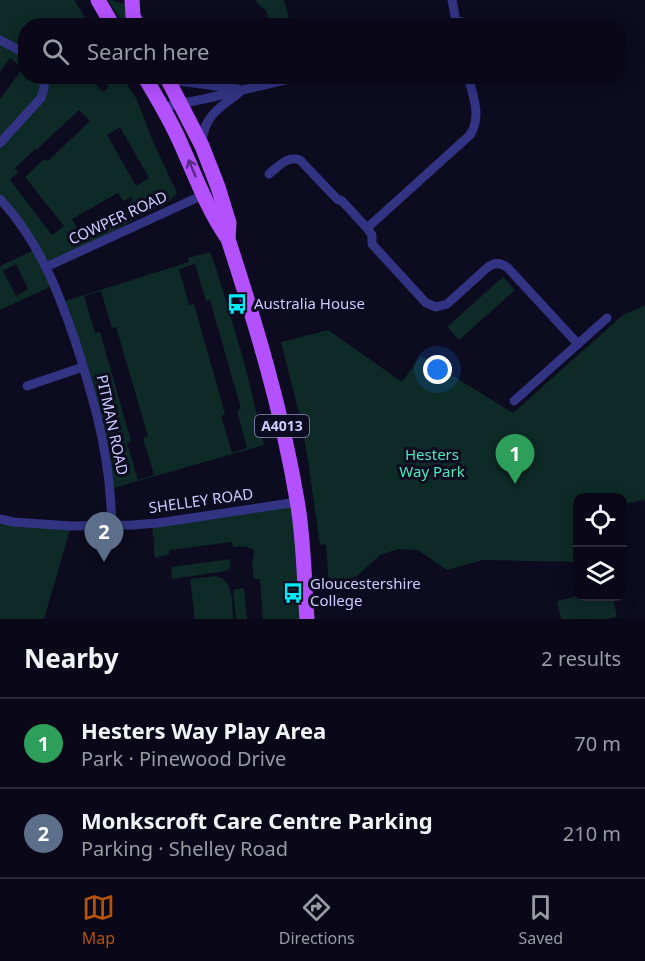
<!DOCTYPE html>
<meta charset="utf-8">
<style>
:root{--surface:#0a0818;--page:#181625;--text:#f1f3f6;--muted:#999aa2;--line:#2a2937;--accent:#b45309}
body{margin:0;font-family:"Noto Sans",sans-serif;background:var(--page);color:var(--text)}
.controls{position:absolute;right:18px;bottom:18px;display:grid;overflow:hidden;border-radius:12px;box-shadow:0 3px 15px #0003}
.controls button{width:54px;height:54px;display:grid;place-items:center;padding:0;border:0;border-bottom:2px solid var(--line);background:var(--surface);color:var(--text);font:30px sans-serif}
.you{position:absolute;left:438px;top:370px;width:21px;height:21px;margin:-15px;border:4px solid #fff;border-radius:50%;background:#1a73e8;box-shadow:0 0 0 9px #1a73e833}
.badge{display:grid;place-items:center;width:39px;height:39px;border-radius:50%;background:var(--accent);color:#fff;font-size:20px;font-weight:700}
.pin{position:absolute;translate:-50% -50px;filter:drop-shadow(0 2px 3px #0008)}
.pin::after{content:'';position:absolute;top:32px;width:21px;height:18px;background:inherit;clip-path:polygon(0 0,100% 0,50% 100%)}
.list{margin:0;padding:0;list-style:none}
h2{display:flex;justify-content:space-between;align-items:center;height:78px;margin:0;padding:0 24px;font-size:26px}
h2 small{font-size:20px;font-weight:400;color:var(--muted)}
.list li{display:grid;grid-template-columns:39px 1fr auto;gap:18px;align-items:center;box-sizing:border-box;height:90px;padding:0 24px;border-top:2px solid var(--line)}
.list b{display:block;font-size:22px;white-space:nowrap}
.list p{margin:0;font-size:20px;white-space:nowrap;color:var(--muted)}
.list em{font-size:20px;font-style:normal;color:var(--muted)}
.icon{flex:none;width:33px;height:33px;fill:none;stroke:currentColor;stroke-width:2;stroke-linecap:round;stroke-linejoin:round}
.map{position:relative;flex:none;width:645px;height:619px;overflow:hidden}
.search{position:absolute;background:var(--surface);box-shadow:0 3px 15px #0003;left:18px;right:18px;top:18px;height:66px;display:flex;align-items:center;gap:15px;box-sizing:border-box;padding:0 21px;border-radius:24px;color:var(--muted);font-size:22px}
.sheet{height:258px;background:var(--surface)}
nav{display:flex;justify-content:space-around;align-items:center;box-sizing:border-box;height:84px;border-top:2px solid var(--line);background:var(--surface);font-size:16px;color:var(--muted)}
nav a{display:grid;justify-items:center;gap:3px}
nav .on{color:var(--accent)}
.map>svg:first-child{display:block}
.green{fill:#0d2a27;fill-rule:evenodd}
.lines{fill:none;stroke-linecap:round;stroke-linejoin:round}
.street{stroke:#323483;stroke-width:9}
.primary{stroke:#b351ff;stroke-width:15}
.oneway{stroke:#582a84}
.labels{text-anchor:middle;stroke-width:6;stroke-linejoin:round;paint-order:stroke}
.shield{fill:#0d0b20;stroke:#9391bc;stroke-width:1.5}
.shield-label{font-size:14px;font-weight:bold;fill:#cccaff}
.street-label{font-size:15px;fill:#cccaff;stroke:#0d0b20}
.poi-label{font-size:15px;fill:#cccaff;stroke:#0d0b20;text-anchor:start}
.park-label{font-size:15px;fill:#4de8b8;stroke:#0d0b20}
</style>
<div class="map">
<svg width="645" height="619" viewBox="0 0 645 619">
<rect width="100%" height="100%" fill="#0d0b20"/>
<g class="green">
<path d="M0 0H74L90 25 26 26V76L83 77 92 84 94 83 103 92 109 87 100 77H122L136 98 154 144 177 193 169 201 46 267 54 285 0 310V266L36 249 0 199V99L23 68 10 58 0 72ZM79 110 90 121 48 161 44 159 25 177 64 226 52 235 10 180 18 172 15 168 35 149 36 150ZM120 127 149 178 136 186 107 135ZM118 193 123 201 131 197 133 200 125 205 126 207 79 233 72 219ZM16 264 28 289 16 296 3 271Z"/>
<path d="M108 0C114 0 118 3 125 4L127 19 129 23 124 25Z"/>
<path d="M255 0H284L291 25H270L266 10 261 7Z"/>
<path d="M210 252 217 271 245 365 264 445 110 489 105 449 62 302 189 262 188 258ZM195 264 206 301 210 300 241 409 237 411 247 448 232 453 221 416 225 414 194 304 189 305 179 269ZM101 291 112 328 116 327 148 436 143 438 154 475 138 480 127 443 131 441 100 332 95 333 84 296Z"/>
<path d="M503 277 515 290 459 340 447 327Z"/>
<path d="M645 305V500L623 504 622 497H578L577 562 483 560 447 570 418 550 398 549 380 555 357 576 329 586 326 544 320 545 308 461 301 421 281 342 328 330 402 382 421 356 513 413 623 315Z"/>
<path d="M297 502 307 619H263L260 579H254L252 564 254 550C248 546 240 545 233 548L232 542 169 550V554L155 558 152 524Z"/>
<path d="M0 519 71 526 44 619H0Z"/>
<path d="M231 559 230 568 226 571 172 579 171 567Z"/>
<path d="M217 576C234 581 232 604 233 619H195L190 579Z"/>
<path d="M244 588 247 619H236L233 590Z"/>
<path d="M577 596 613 597 617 617 607 619H561L557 601Z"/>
</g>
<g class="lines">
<g class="street">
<path d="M452 0 456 21"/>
<path d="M446 26C454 20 463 20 471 26"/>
<path d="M0 40 26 54"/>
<path d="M172 76 179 81 238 89"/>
<path d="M468 76C473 97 482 116 470 135L367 228 372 235V244L426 303 436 307 447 304 488 267C495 262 502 263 508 268L578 344"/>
<path d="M163 107 204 99 302 76"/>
<path d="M202 142C204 116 220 107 239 93"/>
<path d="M0 143 41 98 44 88V76"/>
<path d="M269 174C279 166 286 156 300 160L337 199 342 201 367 228"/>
<path d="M0 199C41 243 62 300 80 356 89 387 99 417 104 449 109 474 111 500 112 526"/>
<path d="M46 267 203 195"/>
<path d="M27 386 83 367"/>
<path d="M514 401 607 318"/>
<path d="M0 519 13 522 71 526 132 525 158 523 297 502"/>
</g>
<g class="primary">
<path d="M98 0 113 26"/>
<path d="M132 0 133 16 138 26"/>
<path d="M144 76C157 98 170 119 180 142 195 175 207 209 228 239 256 325 282 411 297 500 304 539 304 580 307 619"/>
<path d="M166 76 202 146 218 187 229 223 228 239"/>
</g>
</g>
<defs><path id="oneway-shaft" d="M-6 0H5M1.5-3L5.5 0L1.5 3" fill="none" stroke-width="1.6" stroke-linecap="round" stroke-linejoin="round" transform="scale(1.5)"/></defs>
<use class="oneway" href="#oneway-shaft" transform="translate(192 168) rotate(-113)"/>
<defs>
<g id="bus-bare" transform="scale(1.62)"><path d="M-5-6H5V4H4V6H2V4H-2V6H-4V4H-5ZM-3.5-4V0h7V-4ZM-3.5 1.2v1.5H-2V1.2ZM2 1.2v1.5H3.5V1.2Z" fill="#00ebf5" stroke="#0d0b20" stroke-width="2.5" paint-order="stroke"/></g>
</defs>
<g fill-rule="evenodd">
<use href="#bus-bare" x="237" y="304"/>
<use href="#bus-bare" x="293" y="593"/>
</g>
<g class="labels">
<rect class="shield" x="255" y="415" width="54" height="22" rx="4.5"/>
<g class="shield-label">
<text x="282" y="431">A4013</text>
</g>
<g class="street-label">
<text transform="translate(118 218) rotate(-25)" y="5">COWPER ROAD</text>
<text transform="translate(112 425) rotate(78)" y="5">PITMAN ROAD</text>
<text transform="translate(201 501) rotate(-8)" y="5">SHELLEY ROAD</text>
</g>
<g class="poi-label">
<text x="254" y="309">Australia House</text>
<text x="310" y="589">Gloucestershire<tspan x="310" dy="17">College</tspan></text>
</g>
<g class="park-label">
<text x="432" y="460">Hesters<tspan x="432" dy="17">Way Park</tspan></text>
</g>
</g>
</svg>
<div class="controls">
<button><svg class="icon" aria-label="locate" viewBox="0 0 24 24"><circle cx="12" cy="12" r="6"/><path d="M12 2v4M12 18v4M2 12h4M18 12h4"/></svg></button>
<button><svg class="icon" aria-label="layers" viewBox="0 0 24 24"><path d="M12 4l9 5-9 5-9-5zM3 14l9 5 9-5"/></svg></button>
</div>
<div class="you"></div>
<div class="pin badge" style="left:515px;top:484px;background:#2e9e5b">1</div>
<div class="pin badge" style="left:104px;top:562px;background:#5c6f8a">2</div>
<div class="search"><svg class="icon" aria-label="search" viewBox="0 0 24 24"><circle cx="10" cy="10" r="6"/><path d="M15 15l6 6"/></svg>Search here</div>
</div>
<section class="sheet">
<h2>Nearby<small>2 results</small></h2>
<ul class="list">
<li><span class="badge" style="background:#2e9e5b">1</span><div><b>Hesters Way Play Area</b><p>Park · Pinewood Drive</p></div><em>70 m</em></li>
<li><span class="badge" style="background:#5c6f8a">2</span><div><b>Monkscroft Care Centre Parking</b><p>Parking · Shelley Road</p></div><em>210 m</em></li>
</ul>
</section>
<nav>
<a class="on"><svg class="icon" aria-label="map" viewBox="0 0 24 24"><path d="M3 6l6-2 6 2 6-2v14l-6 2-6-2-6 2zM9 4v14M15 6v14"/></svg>Map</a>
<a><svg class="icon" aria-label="directions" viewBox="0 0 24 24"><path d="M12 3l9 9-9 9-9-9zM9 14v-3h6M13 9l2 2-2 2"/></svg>Directions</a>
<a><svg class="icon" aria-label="saved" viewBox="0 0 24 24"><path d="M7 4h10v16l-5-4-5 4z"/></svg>Saved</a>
</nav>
